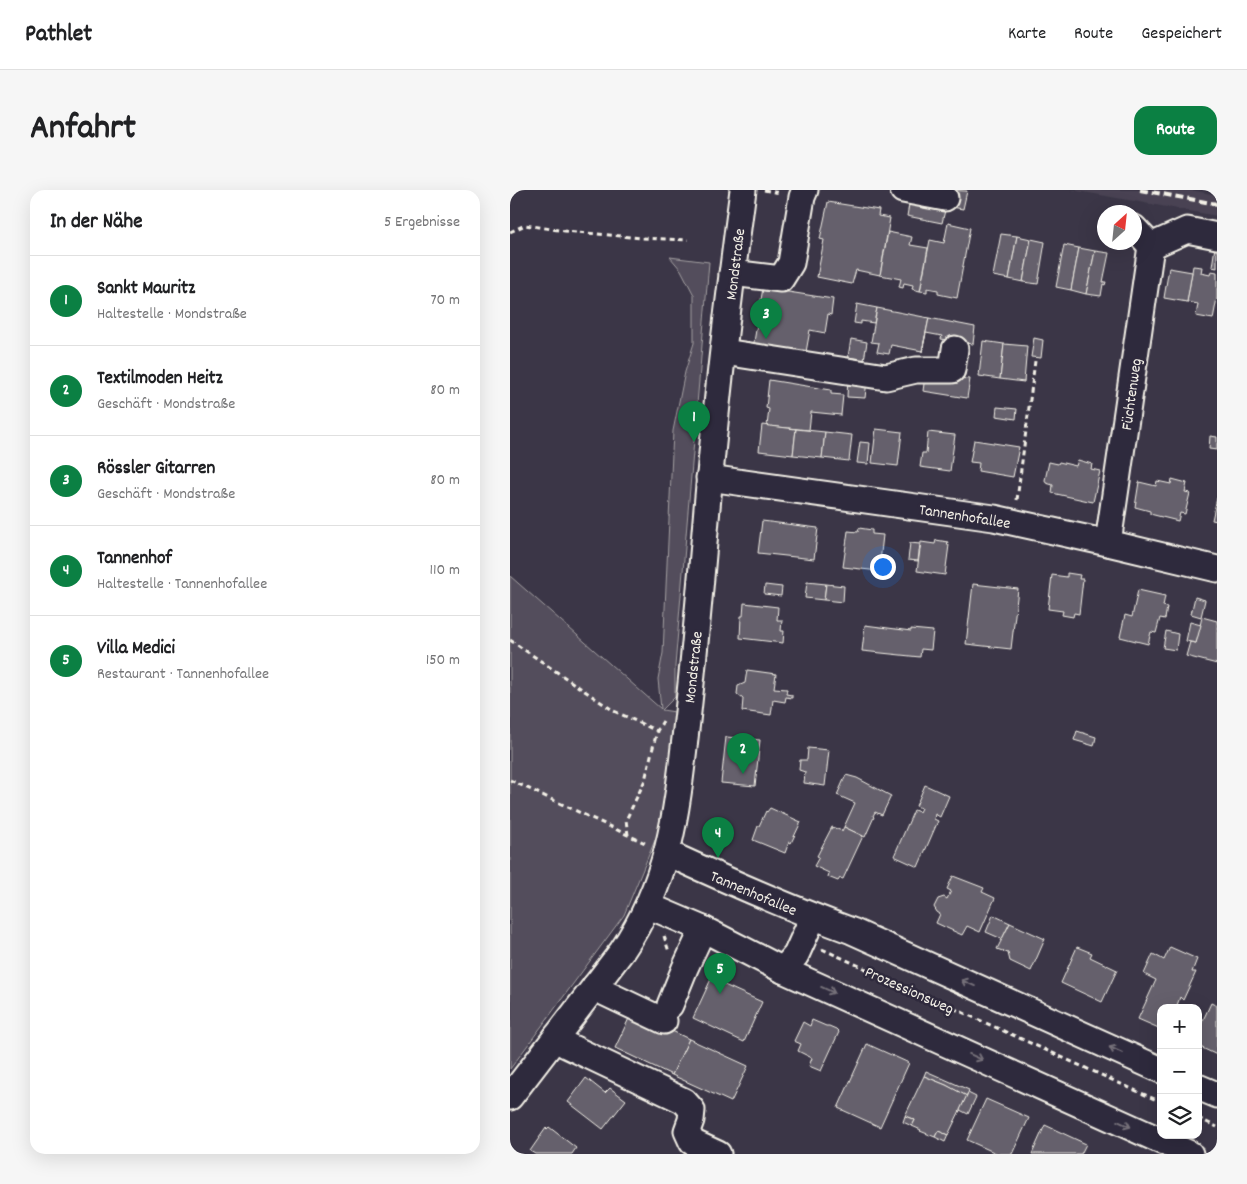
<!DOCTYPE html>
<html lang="de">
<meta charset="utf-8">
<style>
:root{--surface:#fff;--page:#f6f6f6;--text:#202124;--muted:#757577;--line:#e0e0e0;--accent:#0b8043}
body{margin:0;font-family:Dekko,sans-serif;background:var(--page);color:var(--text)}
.controls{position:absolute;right:15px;bottom:15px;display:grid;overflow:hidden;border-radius:10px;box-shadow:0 5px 20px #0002}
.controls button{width:45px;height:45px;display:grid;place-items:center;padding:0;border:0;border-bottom:1px solid var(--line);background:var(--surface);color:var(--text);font:25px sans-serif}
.compass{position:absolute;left:587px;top:15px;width:45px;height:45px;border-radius:50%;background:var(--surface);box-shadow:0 5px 20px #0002;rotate:27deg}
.you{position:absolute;left:372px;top:376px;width:18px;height:18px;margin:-12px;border:4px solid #fff;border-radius:50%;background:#1a73e8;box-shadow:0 0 0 8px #1a73e833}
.badge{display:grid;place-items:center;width:32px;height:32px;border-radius:50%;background:var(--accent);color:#fff;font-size:16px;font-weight:700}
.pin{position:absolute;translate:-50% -41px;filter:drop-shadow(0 1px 2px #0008)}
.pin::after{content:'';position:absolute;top:26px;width:18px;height:15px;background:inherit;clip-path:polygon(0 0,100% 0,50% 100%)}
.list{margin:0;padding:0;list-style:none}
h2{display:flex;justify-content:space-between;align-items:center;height:65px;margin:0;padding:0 20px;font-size:21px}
h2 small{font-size:16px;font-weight:400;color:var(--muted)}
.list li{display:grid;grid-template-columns:32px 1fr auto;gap:15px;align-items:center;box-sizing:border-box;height:90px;padding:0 20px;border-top:1px solid var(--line)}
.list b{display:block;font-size:19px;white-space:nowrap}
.list p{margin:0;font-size:16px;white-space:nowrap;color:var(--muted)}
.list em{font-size:16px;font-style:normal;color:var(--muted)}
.icon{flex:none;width:28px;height:28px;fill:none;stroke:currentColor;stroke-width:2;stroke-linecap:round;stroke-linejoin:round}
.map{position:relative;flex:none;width:707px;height:964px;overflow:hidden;border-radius:15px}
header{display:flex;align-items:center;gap:30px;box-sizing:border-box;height:70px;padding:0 25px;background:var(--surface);border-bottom:1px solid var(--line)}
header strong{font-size:24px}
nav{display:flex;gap:28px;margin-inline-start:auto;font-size:18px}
.intro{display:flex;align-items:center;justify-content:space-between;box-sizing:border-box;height:120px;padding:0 30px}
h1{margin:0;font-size:35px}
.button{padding:12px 22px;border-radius:15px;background:var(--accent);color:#fff;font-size:18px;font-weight:700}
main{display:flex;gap:30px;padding:0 30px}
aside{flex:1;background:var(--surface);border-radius:15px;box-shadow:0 5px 20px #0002}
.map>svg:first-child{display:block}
.built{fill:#484352}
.green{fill:#534e5c;stroke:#a4a0a2}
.building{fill:#65616c;stroke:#f4f1e8}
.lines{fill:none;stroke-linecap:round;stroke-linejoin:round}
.minor-casing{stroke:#f4f1e8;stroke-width:29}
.path{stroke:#f4f1e8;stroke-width:3;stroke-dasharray:5 4;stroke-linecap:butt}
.minor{stroke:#2f2a3d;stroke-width:25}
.rail{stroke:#f4f1e8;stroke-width:4;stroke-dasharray:8 4;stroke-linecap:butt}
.oneway{stroke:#747079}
.labels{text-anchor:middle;stroke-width:5;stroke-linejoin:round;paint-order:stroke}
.street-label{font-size:16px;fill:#f4f1e8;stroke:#2f2a3d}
</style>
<header>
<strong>Pathlet</strong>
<nav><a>Karte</a><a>Route</a><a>Gespeichert</a></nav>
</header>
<div class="intro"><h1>Anfahrt</h1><a class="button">Route</a></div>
<main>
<aside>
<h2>In der Nähe<small>5 Ergebnisse</small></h2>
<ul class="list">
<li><span class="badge">1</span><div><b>Sankt Mauritz</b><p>Haltestelle · Mondstraße</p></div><em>70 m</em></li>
<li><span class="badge">2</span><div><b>Textilmoden Heitz</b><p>Geschäft · Mondstraße</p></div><em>80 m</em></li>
<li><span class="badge">3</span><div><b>Rössler Gitarren</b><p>Geschäft · Mondstraße</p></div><em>80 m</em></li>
<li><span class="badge">4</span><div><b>Tannenhof</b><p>Haltestelle · Tannenhofallee</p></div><em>110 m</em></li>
<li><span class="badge">5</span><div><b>Villa Medici</b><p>Restaurant · Tannenhofallee</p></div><em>150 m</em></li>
</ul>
</aside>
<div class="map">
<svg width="707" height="964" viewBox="0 0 707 964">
<rect width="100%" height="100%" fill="#3b3647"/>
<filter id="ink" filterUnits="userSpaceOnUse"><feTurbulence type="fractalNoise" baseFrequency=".02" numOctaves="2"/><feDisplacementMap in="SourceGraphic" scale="10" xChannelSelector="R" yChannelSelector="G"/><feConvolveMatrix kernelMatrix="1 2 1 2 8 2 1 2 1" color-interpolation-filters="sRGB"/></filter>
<g filter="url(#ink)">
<path class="built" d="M562 0H680L707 5V26Z"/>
<path class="green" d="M160 67 199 72 165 476V507L152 520 165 522 155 626 114 725 0 879V386L151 519 148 489 153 463 163 241 175 182 184 153V105L171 80Z"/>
<g class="building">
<path d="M439 0 457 1 453 19 436 16Z"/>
<path d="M400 9 436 16 432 33 397 26Z"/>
<path d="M318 12 369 20 368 26 380 28 370 85 346 80 342 94 307 87 314 50 310 49Z"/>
<path d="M438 33 460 38 447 108 428 104V100L417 98V102L410 101 420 50 434 53Z"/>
<path d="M378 42 402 47 400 55 418 58 410 101 402 99 403 95 394 93 393 98 389 97 391 89 370 85Z"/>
<path d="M491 44 507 46 499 89 483 86Z"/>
<path d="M507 46 521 49 513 92 499 89Z"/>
<path d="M521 49 535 52 528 94 513 92Z"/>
<path d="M554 55 569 58 561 100 546 97Z"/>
<path d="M705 57H707V78L702 77Z"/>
<path d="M569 58 585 61 576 104 561 100Z"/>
<path d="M585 61 599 63 593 92H596L595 95 593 94 591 106 576 104Z"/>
<path d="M683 76 692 77 691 83 700 85 701 81 707 82V108L703 129 686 126 688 114 677 112Z"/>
<path d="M659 78 682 82 677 112 654 108Z"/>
<path d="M253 98 323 109 321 125 318 124 315 143 300 140 296 162 243 158Z"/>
<path d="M347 114 367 118 364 133 351 131V134L344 133Z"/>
<path d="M367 118 419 128 412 161 381 155 379 164 367 162 369 153 361 152Z"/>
<path d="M419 128 465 137 463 154 431 149 432 146 416 143 412 162Z"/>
<path d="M524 148 533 150 531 168 521 167Z"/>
<path d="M341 149 357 152 354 170 338 167Z"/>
<path d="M473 151 494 154 490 189 469 186Z"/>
<path d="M494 154 517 156 514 192 490 189Z"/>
<path d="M415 186 460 189 457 208 413 201Z"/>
<path d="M338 187 357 190 355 208 337 207Z"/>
<path d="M259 190 321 200V204L333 205 331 225 301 222 299 240 257 236 259 219 256 218Z"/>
<path d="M487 217 507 219 506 229 486 226Z"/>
<path d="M252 235 286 239 283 265 249 261Z"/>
<path d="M286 239 315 242 312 268 283 265Z"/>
<path d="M366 239 392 242 388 276 362 273Z"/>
<path d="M315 242 342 245 339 271 312 268Z"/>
<path d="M418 242 445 245 440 281 410 277 412 263H416Z"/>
<path d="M700 246 707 247V260L699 259Z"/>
<path d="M464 250 509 257 503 287 468 281 469 273 460 272Z"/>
<path d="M350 252 360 253 358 274 347 273Z"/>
<path d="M568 270 582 274 581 279 590 281 583 312 542 303 543 295 536 293 535 290 539 272 548 274 549 272 566 276Z"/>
<path d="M662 289 677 293 675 302 680 303 675 324 670 323 668 331 640 324V321L625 317 629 292 646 296 647 291 661 294Z"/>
<path d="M707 308V331L702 330Z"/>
<path d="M252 331 308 338 304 369 248 363Z"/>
<path d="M349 338 362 340V344L373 345 369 381 333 377 338 341 348 342Z"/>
<path d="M426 350 438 352 437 355H439L435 385 407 381 411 352 425 354Z"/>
<path d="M400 353 410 354 408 371 398 370Z"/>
<path d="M557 383 570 385 569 389H573L569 424 564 423 563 427 552 425 553 421 538 419 542 385 557 387Z"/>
<path d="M297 392 316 394 314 410 295 408Z"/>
<path d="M316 394 334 396 333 412 314 410Z"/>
<path d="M463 394 508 399 501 459 456 454Z"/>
<path d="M255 395 272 397 271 406 254 404Z"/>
<path d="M628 400 655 406 653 416 657 417 655 429 650 428 646 443 641 442 638 454 610 447 615 425 622 427Z"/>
<path d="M685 407 695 410 691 427 681 424Z"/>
<path d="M234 413 268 417 267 430H272L271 441H274L273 453 230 448 231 426H233Z"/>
<path d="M692 427 707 431V474L676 466 680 452 686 453Z"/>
<path d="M680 432 691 435 686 453 676 451Z"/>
<path d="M355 435 401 441V439L423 441 421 460 411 459 410 467 352 461Z"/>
<path d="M656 441 668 444 666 460 653 458Z"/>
<path d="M237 480 266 484 264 498 277 499 276 504 282 505V508L276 507 275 512 263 510 261 525 232 521 233 509 227 504 228 496 235 493Z"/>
<path d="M567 541 586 547 584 556 564 550Z"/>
<path d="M216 547 250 550 245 596 211 593Z"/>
<path d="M298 558 319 560 315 596 294 593 295 582 289 580 290 570H297Z"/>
<path d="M336 585 347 588 381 606 372 625 365 622 363 626 364 627 355 647 334 637 345 613 327 605Z"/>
<path d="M415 595 439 606 430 627 425 624 424 629 428 631 408 677 384 666 404 620 409 622 411 618 406 616Z"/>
<path d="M260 618 291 632 281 653 279 652 275 663 243 650 248 636H249L256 621 257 622Z"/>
<path d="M322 637 332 641 334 637 353 646 333 689 330 688 328 691 318 687 319 683 304 676 309 667 307 666Z"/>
<path d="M443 686 474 698 472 702 485 708 470 742 457 736 452 745 426 733 430 724 427 722 424 717 428 709 434 707 437 709 441 701 437 699Z"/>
<path d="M483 725 500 733 492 749 476 742Z"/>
<path d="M500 733 535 749 521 781 500 771 498 763 487 759Z"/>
<path d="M567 757 582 763 580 767 607 780 592 812 551 793Z"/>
<path d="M660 757 687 769 682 782H686L673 810 670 807 666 818H651V839L628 829 646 790 634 784 643 764 654 770Z"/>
<path d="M201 789 252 812 234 852 183 828Z"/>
<path d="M701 813 707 816V865L688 856V841Z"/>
<path d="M122 822 179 849 162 885 105 858Z"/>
<path d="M302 830 316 836H319L326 839 329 842 311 881 299 876 302 868 288 861 291 854 284 851 293 832 300 836Z"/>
<path d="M179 849 238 876 221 912 162 885Z"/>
<path d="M357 854 399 873 370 937 328 918Z"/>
<path d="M416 881 459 900 458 903 456 906 436 895 414 886Z"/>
<path d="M414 886 436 895 457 906 438 945 428 941 425 947 410 941 411 940 402 936 405 930 395 926Z"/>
<path d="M76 888 95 903 100 898 116 910 93 939 58 912Z"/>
<path d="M458 903 466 907 458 924 450 920Z"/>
<path d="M476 909 519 928 502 964H488L457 950Z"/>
<path d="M395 926 405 930 402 936 393 932Z"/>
<path d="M535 935 576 954 571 964H522Z"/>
<path d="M39 937 66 958 62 964H25L20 961 36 938 37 939Z"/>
<path d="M428 941 438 945 435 952 425 947Z"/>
</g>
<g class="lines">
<g class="minor-casing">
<g id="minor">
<path d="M393 0 435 8"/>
<path d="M624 38 641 56 677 40 707 46"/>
<path d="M222 83 271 89 281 73 292 7 295 0"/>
<path d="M214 162 376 187 406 180H442L445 159"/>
<path d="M199 288 484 328 598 353 707 379"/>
<path d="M598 353 641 56"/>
<path d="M157 663C218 691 279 718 342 741L651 880"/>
<path d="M139 716 193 739 273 780 680 964"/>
<path d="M273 780 286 765 303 727"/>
<path d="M85 796 95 803 154 831"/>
<path d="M160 815 175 778 193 739"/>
<path d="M46 847 56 855 174 911 182 920 181 930 177 941 182 952 208 964"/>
<path d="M688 897 707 905"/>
<path d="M0 907 112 761C162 687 167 617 177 531 185 460 191 389 197 318 206 212 219 105 233 0"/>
</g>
</g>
<g class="path">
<path d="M254 0 270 3"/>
<path d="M0 42 15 35 55 41 132 48 178 50"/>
<path d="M507 310 525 171"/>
<path d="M0 450 104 521 147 541"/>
<path d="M0 590 135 653"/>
<path d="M118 645 116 630 135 590 147 541 153 531"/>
<path d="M154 746 159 762"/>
<path d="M312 759 651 912"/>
<path d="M688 928 707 937"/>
</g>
<use href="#minor" class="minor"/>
<path class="rail" d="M630 0 707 14"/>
</g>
<defs><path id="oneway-shaft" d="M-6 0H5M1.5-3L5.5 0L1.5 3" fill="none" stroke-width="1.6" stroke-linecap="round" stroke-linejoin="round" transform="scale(1.25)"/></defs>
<g class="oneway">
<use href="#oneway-shaft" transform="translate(458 793) rotate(-156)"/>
<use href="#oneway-shaft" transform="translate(318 800) rotate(24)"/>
<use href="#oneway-shaft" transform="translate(606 860) rotate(-156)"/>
<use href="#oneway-shaft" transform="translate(466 867) rotate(24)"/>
<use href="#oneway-shaft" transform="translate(614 934) rotate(24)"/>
</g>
</g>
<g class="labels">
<g class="street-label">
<text transform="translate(224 74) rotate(-83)" y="6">Mondstraße</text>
<text transform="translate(620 204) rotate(-82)" y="6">Füchtenweg</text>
<text transform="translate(455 325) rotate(9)" y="6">Tannenhofallee</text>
<text transform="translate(182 477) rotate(-84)" y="6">Mondstraße</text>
<text transform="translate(244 702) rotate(23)" y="6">Tannenhofallee</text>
<text transform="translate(400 799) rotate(24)" y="6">Prozessionsweg</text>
</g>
</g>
</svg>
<div class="controls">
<button>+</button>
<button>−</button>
<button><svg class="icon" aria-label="layers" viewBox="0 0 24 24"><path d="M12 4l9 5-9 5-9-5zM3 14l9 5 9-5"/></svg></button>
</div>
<svg class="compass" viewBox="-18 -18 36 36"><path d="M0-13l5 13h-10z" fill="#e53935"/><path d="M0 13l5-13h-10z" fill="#757577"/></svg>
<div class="you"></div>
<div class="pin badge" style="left:184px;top:252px">1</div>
<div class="pin badge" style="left:233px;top:584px">2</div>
<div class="pin badge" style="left:256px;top:149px">3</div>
<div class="pin badge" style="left:208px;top:668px">4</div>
<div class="pin badge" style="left:210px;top:804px">5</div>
</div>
</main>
